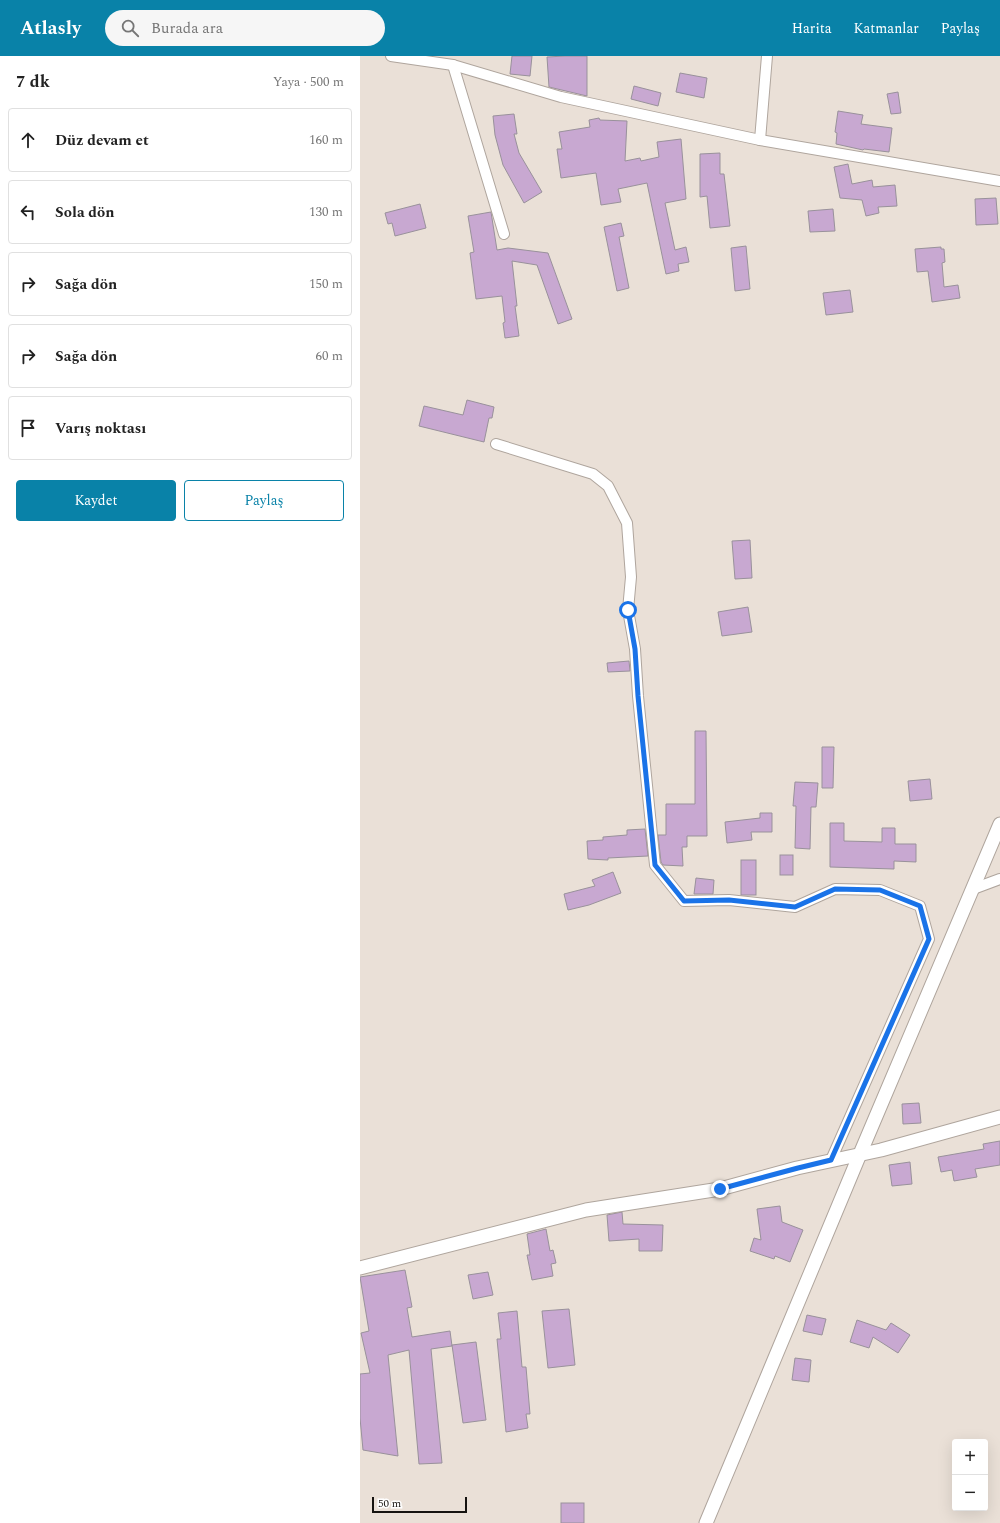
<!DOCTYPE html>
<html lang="tr">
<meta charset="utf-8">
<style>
:root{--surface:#fff;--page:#f6f6f6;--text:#222;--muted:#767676;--line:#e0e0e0;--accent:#0982a8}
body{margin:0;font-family:Spectral,serif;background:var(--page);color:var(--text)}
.controls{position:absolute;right:12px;bottom:12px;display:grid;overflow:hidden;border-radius:4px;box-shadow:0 4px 16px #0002}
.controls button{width:36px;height:36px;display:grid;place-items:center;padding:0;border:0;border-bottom:1px solid var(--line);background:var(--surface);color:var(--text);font:20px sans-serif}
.scale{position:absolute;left:12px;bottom:10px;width:95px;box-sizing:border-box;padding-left:4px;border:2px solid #161310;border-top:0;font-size:11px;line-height:14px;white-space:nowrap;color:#161310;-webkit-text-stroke:3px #fff;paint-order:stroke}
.stop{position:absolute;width:12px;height:12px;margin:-9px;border:3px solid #1a73e8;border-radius:50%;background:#fff}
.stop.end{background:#1a73e8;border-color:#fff;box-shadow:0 1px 4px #0008}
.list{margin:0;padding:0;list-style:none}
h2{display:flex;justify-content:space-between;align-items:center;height:52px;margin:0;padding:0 16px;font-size:17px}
h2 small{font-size:13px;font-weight:400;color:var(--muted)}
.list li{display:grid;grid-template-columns:26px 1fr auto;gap:12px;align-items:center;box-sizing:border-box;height:64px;margin:0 8px 8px;padding:0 8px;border:1px solid var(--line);border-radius:4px}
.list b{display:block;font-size:15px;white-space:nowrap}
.list em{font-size:13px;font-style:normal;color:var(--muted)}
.actions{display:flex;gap:8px;padding:12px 16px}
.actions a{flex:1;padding:9px 0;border:1px solid var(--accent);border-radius:4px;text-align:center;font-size:14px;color:var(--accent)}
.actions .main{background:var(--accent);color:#fff}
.icon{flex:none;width:22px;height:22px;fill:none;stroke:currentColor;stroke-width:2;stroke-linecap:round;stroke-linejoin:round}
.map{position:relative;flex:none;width:640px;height:1467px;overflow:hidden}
header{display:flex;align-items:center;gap:24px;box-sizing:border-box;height:56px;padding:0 20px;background:var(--accent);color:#fff}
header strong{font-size:19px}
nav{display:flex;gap:22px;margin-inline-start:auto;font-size:14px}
.search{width:280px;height:36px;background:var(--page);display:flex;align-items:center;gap:10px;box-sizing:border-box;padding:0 14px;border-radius:22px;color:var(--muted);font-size:15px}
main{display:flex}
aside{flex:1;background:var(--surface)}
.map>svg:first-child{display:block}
.building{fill:#c8a8d1;stroke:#99919b}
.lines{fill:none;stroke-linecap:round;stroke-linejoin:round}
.minor-casing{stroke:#afa59d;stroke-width:12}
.tertiary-casing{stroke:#afa59d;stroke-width:15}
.minor{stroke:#fff;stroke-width:10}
.tertiary{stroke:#fff;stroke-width:13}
.route{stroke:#1a73e8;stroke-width:5}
</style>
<header>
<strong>Atlasly</strong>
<div class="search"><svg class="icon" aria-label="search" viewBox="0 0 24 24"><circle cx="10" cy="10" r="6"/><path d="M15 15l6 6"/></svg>Burada ara</div>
<nav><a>Harita</a><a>Katmanlar</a><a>Paylaş</a></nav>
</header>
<main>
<aside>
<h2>7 dk<small>Yaya · 500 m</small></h2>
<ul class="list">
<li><svg class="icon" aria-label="ahead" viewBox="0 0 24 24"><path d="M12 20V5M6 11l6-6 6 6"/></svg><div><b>Düz devam et</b></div><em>160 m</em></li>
<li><svg class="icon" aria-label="left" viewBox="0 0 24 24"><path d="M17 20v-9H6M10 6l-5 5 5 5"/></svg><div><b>Sola dön</b></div><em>130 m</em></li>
<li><svg class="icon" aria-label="right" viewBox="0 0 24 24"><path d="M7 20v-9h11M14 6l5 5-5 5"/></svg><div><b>Sağa dön</b></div><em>150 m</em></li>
<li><svg class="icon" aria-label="right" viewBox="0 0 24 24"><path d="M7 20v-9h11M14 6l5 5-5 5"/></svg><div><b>Sağa dön</b></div><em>60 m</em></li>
<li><svg class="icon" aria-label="arrive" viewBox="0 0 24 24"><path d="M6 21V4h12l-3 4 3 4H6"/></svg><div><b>Varış noktası</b></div></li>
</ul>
<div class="actions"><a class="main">Kaydet</a><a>Paylaş</a></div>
</aside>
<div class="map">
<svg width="640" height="1467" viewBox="0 0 640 1467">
<rect width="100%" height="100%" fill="#eae0d7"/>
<g class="building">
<path d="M152 0H172L170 20 150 18Z"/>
<path d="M205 0H227V40L189 31 187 1Z"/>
<path d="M320 17 347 22 344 42 316 36Z"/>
<path d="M274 30 301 37 298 50 271 43Z"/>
<path d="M538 36 541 57 531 58 527 38Z"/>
<path d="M478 55 503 59 501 68 532 72 529 96 504 93 503 94 476 88 477 77 475 76Z"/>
<path d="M154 58 157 78H154L159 97 182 136 164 147 143 109 135 79 133 60Z"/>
<path d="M239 62 240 64 267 65 265 105 280 102 281 105 299 101 297 86 321 83 326 143 305 147 315 194 326 191 329 206 318 208 319 215 306 218 287 127 258 133 261 146 241 149 236 117 201 122 197 93H202L199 76 230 71 229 64Z"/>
<path d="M360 97V118H364L370 170 350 172 347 140 340 141V98Z"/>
<path d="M488 108 492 128 512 124 513 131 535 129 537 150 518 151 519 157 506 160 502 144 480 142 474 111Z"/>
<path d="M636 142 638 168 616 169 615 143Z"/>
<path d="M60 148 66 172 35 180 32 167 28 168 25 157Z"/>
<path d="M473 153 475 175 450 176 448 155Z"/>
<path d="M131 156 137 194 148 192 188 197 212 263 198 268 177 209 152 205 157 250H155L159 280 145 282 143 267 145 266 142 240 116 243 110 197 114 196 108 160Z"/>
<path d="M261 167 264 180 259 181 269 232 257 235 244 171Z"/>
<path d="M386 190 390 233 375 235 371 192Z"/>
<path d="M581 191V193H584L585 206 582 207 584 231 598 229 600 242 572 246 568 215 557 216 555 193Z"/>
<path d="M490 234 493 256 466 259 463 237Z"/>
<path d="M107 344 134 351 132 362H129L124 386 59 370 64 350 103 359Z"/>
<path d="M390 484 392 522 375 523 372 485Z"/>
<path d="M388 551 392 576 362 580 358 556Z"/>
<path d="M269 605 270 615 248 616 247 607Z"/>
<path d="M335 675H346L347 780H327V791H322L323 810 303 809 301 806 298 779H306V748H335Z"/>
<path d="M462 691H474L473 732H462Z"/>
<path d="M570 723 572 743 550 745 548 725Z"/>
<path d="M435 726 458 727 456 751H451L450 793 435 792 436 750H433Z"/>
<path d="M400 757H412V776H391L392 784 367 787 365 766 400 762Z"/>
<path d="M470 767H484V785L522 786V772H535V788H556V806L534 805V813L470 811Z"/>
<path d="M285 773 288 800 248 802V804L228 803 227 785 243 784V781L267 779V774Z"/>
<rect x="420" y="799" width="13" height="20"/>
<rect x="381" y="804" width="15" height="35"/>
<path d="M253 816 261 837 229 849 208 854 204 838 235 830 232 824Z"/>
<path d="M336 822 354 824 353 838H334Z"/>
<path d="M559 1047 561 1067 543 1068 542 1048Z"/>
<path d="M640 1085V1109L615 1113 617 1121 594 1125 592 1114 581 1116 578 1101 624 1093 623 1088Z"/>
<path d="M550 1106 552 1128 532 1130 529 1109Z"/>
<path d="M420 1150 422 1166 443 1174 430 1206 415 1200 414 1203 390 1195 394 1182 401 1184 397 1153Z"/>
<path d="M262 1156 263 1168 303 1169 302 1195H279V1183L249 1185 247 1159Z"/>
<path d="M186 1173 190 1195 193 1194 196 1207 191 1208 193 1220 172 1224 167 1199H170L167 1178Z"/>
<path d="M45 1214 52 1251 47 1252 52 1281 90 1275 92 1290 71 1293 82 1407 59 1408 49 1294 28 1299 38 1400 3 1394 0 1362V1318L10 1317 1 1277 9 1275 0 1221Z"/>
<path d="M128 1216 133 1239 113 1243 108 1219Z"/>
<path d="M209 1253 215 1309 188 1312 182 1255Z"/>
<path d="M157 1255 162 1311H166L170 1358H166L168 1372 146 1376 137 1283H141L138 1257Z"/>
<path d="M447 1259 466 1263 462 1279 443 1275Z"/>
<path d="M497 1264 526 1274 531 1267 550 1279 538 1297 513 1281 509 1292 490 1286Z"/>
<path d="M116 1286 126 1364 103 1367 92 1289Z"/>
<path d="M435 1302 451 1304 449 1326 432 1324Z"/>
<rect x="201" y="1447" width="23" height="20"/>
</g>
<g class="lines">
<g class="minor-casing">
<g id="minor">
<path d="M31 0 93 9 201 41 400 84 640 125"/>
<path d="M93 9 144 178"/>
<path d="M400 84 407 0"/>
<path d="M136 388 233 418 248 430 267 467 271 521 268 554 275 593 278 640 295 809 324 845 369 844 435 851 475 833 520 834 560 850 569 883 471 1104"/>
<path d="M613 833 640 823"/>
</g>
</g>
<g class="tertiary-casing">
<g id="tertiary">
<path d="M0 1212 226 1154 360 1133 437 1112 521 1094 640 1061"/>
<path d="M346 1467 500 1098 640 768"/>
</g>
</g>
<use href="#minor" class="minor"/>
<use href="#tertiary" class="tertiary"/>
</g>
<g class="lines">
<path class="route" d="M268 554 275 593 278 640 295 809 324 845 369 844 435 851 475 833 520 834 560 850 569 883 471 1104 438 1112 360 1133"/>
</g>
</svg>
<div class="controls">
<button>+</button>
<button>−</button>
</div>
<div class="scale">50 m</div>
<div class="stop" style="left:268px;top:554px"></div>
<div class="stop end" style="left:360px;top:1133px"></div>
</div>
</main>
